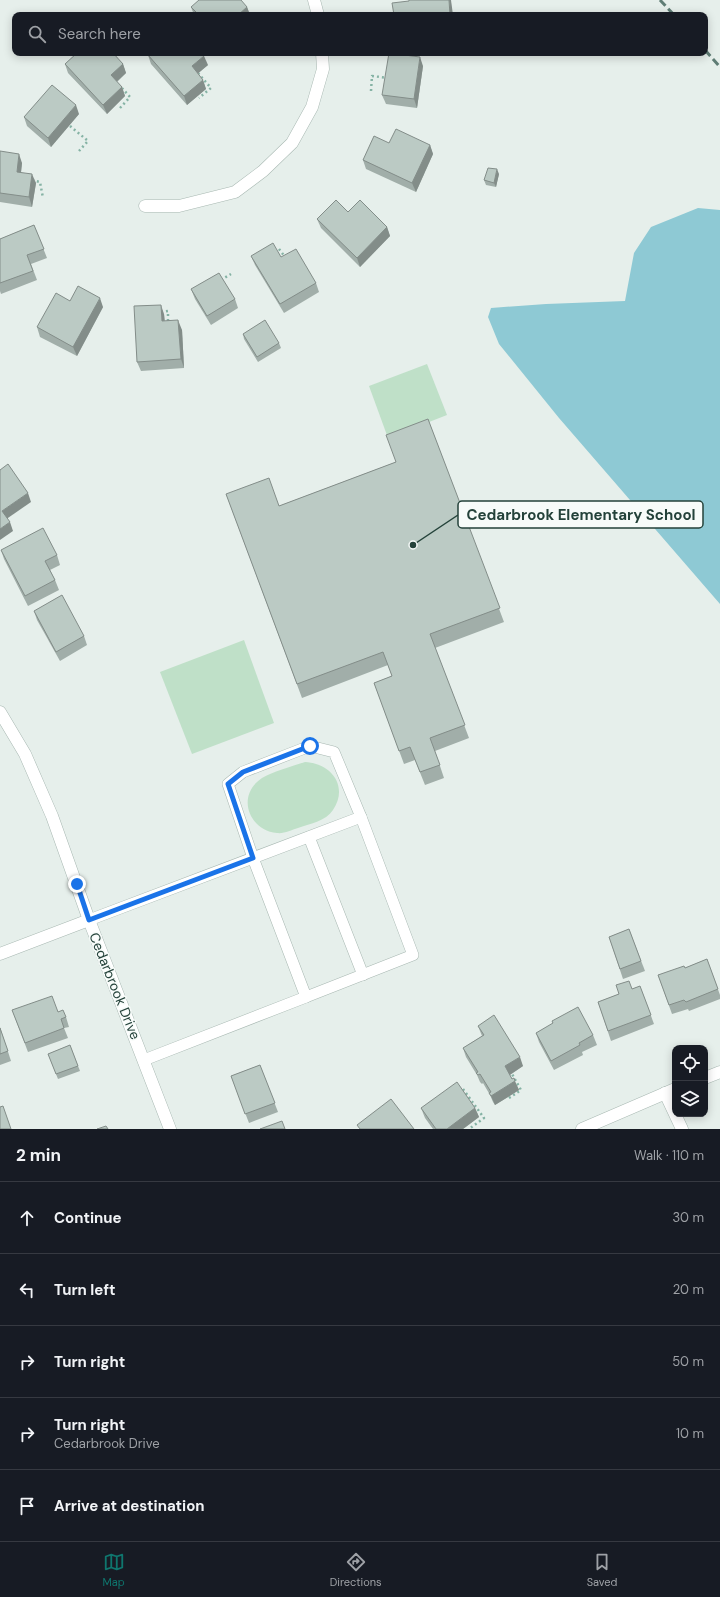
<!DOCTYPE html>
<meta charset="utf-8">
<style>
:root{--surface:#171b24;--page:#20242c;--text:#f1f3f6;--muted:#9ea1a6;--line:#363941;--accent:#0f766e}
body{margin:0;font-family:"DM Sans",sans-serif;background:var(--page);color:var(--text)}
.controls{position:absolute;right:12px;bottom:12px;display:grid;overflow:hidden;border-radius:8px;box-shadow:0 2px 10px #0003}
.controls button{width:36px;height:36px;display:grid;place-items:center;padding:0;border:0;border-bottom:1px solid var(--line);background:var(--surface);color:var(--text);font:20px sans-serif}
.stop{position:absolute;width:12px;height:12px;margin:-9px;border:3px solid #1a73e8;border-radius:50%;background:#fff}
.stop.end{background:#1a73e8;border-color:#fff;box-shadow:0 1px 4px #0008}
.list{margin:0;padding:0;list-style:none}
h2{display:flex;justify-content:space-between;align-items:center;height:52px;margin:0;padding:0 16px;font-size:17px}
h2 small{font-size:13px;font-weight:400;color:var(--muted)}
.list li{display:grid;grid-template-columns:26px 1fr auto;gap:12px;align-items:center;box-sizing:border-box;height:72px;padding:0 16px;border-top:1px solid var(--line)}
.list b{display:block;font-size:15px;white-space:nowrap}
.list p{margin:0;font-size:13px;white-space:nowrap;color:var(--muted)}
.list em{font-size:13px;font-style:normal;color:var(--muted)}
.icon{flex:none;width:22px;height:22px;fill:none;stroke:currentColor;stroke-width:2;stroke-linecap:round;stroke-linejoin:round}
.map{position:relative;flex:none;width:720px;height:1129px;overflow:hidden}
.search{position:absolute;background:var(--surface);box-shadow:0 2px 10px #0003;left:12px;right:12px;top:12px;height:44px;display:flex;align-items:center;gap:10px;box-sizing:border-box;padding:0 14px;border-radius:8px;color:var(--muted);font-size:15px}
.sheet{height:412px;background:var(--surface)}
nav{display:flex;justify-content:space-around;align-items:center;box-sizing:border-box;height:56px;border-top:1px solid var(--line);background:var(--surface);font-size:11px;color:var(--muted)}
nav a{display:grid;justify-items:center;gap:2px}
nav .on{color:var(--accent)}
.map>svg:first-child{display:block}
.green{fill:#bfe0c8}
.water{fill:#8ec9d4}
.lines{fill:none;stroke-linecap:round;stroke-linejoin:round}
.service-casing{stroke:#a8b8b2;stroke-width:12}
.minor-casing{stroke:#a8b8b2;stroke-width:13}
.path{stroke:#86b3a5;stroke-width:2.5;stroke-dasharray:2 3;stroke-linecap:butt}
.service{stroke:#fff;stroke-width:11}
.minor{stroke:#fff;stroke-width:12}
.rail{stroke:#5f7d75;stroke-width:3;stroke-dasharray:8 4;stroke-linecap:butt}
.wall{fill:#a1aea9}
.shaded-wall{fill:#838d89}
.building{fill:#bbcac4;stroke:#838d89}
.route{stroke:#1a73e8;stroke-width:5}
.labels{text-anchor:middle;stroke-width:3;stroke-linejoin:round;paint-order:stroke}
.street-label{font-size:14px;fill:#24423a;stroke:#f7fbf9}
.leader{fill:none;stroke:#24423a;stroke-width:1.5}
.callout-dot{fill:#24423a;stroke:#f7fbf9;stroke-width:1.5}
.callout{fill:#f7fbf9;stroke:#24423a;stroke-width:1.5}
.callout-label{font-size:15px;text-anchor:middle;font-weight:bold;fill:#24423a}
</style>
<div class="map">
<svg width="720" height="1129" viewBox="0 0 720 1129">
<rect width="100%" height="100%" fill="#e6efeb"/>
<g class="green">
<path d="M427 364 447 415 388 438 369 386Z"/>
<path d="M244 640 274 723 192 754 160 672Z"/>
<path d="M305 762C331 763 349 786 333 810 326 821 309 824 298 828 291 830 284 834 277 833 248 830 236 795 262 778 272 772 293 766 305 762Z"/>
</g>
<path class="water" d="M698 208 720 210V604L559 418 499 344 488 317 491 308 546 304 625 301 634 253 651 227Z"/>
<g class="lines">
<g class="service-casing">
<g id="service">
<path d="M309 837 363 975"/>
<path d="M89 920 361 817 334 752 310 746 243 772 228 784 253 858 306 997 144 1060"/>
<path d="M306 997 413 955 361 817"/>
</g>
</g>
<g class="minor-casing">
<g id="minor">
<path d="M314 0 318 15"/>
<path d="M145 206H179L235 192 263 171 292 143 312 107 323 69 322 53"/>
<path d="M0 712 25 754 52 816 89 920 170 1129"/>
<path d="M0 954 89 920"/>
<path d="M705 1078 720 1072"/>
<path d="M665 1093 682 1129"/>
<path d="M582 1129 675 1089"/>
</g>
</g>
<g class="path">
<path d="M198 73 211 88 199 98"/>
<path d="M371 91 372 76 388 78"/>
<path d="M120 108 130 97 121 87"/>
<path d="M70 126 88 141 79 151"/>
<path d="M32 180 40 182 43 198"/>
<path d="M275 252 279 249 285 257"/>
<path d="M221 280 231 274"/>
<path d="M161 312 168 311V323"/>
<path d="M463 1089 484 1118 469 1129"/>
<path d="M509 1098 521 1090 512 1074"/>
</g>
<use href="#service" class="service"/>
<use href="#minor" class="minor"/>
<g class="rail">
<path d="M660 0 674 15"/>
<path d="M705 50 720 67"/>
</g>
</g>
<g class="wall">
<path d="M191 7H247L250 15H194Z"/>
<path d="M148 55 208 65 198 73 203 80 206 89 187 105 151 64Z"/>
<path d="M65 64H123L126 73 117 82 122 87 125 96 107 114 68 73Z"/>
<path d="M423 66 417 108 386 104 382 95Z"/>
<path d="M79 114 51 147 27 126 24 117Z"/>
<path d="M389 143 430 145 433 154 416 192 366 169 363 160Z"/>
<path d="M0 151 22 163 21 172 36 183 32 207 0 202Z"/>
<path d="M499 174 496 187 486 185 484 180Z"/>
<path d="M348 212 387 227 390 236 360 267 321 228 317 219Z"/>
<path d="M34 225 47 258 31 264 37 280 1 294 0 291V239Z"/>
<path d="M251 256 281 257 316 283 319 292 284 313 255 265Z"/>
<path d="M191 289 235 299 238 308 211 325 195 299Z"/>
<path d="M70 301 103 307 77 356 40 337 37 327Z"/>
<path d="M164 314 165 321 182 330 184 368 141 371 137 362Z"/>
<path d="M243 334 279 343 281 348 258 362 244 339Z"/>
<path d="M428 419 504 622 435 648 469 738 435 751 444 778 425 785 415 760 404 764 374 683 392 676 388 665 302 698 226 494 279 506 396 462Z"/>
<path d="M1 550 57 555 60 565 50 570 55 580 59 590 28 606 4 559Z"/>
<path d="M34 611 84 636 87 645 60 661 37 620Z"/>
<path d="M629 929 645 971 623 979 609 937Z"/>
<path d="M707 959 720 995V999L689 1011 688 1009 672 1014 658 975 685 968Z"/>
<path d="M640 986 654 1024 611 1041 598 1002Z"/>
<path d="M12 1010 58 1012 66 1017 69 1027 64 1028 68 1038 28 1052Z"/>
<path d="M552 1021 593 1035 597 1045 582 1052 583 1055 554 1070 539 1042 536 1033 553 1024Z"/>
<path d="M478 1026 523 1066 510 1075 519 1090 495 1105 493 1102 490 1095 483 1083 482 1084 480 1082 477 1075 466 1057 463 1048 482 1036Z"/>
<path d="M0 1027 11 1061 0 1065Z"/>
<path d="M70 1045 80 1071 58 1079 48 1054Z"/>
<path d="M260 1065 278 1112 249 1123 231 1076Z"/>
<path d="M421 1108H475L479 1117 463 1129H433L425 1118Z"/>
</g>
<g class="shaded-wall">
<path d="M449 0H451L453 15H450Z"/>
<path d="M247 7 250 15H238Z"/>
<path d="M204 56 208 65 195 76 192 66Z"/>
<path d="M420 57 423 66 417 108 414 99Z"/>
<path d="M123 64 126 73 114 84 111 75Z"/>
<path d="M203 80 206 89 187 105 184 96Z"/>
<path d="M122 87 125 96 107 114 103 105Z"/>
<path d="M76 105 79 114 51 147 48 138Z"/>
<path d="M430 145 433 154 416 192 412 183Z"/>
<path d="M19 154 22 163 20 181 17 172Z"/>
<path d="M497 169 499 174 496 187 494 183Z"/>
<path d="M32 174 36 183 32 207 29 197Z"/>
<path d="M387 227 390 236 360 267 357 258Z"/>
<path d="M100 298 103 307 77 356 73 347Z"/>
<path d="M161 305 164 314 165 331 162 321Z"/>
<path d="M178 320 182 330 184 368 181 359Z"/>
<path d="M28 493 31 502 5 520 2 511Z"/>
<path d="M10 522 13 531 0 540V529Z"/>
<path d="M520 1057 523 1066 508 1076 505 1066Z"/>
<path d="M515 1081 519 1090 495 1105 491 1096Z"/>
<path d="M475 1108 479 1117 463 1129H447Z"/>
</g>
<g class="building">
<path d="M199 0H241L247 7 238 15H199L191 7Z"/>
<path d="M409 0H449L450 15H394L392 3 409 1Z"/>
<path d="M77 53H113L123 64 111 75 122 87 103 105 65 64Z"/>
<path d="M150 53H202L204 56 192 66 203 80 184 96 148 55Z"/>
<path d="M389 53 420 57 414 99 382 95Z"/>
<path d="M52 85 76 105 48 138 24 117Z"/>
<path d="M396 129 430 145 412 183 363 160 374 136 389 143Z"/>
<path d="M0 151 19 154 17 172 32 174 29 197 0 193Z"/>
<path d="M488 168 497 169 494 183 484 180Z"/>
<path d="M336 200 348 212 360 200 387 227 357 258 317 219Z"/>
<path d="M34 225 44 249 27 255 33 271 0 283V239Z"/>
<path d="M273 243 281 257 296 249 316 283 280 304 251 256Z"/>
<path d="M219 273 235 299 207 316 191 289Z"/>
<path d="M78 286 100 298 73 347 37 327 56 293 70 301Z"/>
<path d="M161 305 162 321 178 320 181 359 137 362 134 306Z"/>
<path d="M265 320 279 343 257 357 243 334Z"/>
<path d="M428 419 500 608 430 634 465 725 430 738 440 765 420 772 410 747 399 751 374 683 392 676 383 652 297 684 226 494 269 478 279 506 396 462 386 435Z"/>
<path d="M8 464 28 493 2 511 10 522 0 529V470Z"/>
<path d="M43 528 57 555 45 561 55 580 25 596 1 550Z"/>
<path d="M62 595 84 636 56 652 34 611Z"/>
<path d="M629 929 641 961 620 969 609 937Z"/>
<path d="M707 959 718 989 686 1002 684 1000 669 1005 658 975 684 966 685 968Z"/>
<path d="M629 981 632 989 640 986 651 1015 608 1031 598 1002 619 994 616 985Z"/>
<path d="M52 996 58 1012 63 1010 66 1017 61 1019 64 1028 25 1043 12 1010Z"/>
<path d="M578 1007 593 1035 579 1043 580 1045 551 1061 536 1033 553 1023 552 1021Z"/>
<path d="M494 1015 520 1057 505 1066 512 1079 514 1078 515 1081 491 1096 489 1093 491 1092 480 1074 478 1075 476 1073 478 1072 463 1048 484 1035 478 1026Z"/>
<path d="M0 1028 8 1051 0 1054Z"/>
<path d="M70 1045 78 1066 56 1074 48 1054Z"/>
<path d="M260 1065 275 1103 245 1114 231 1076Z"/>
<path d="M457 1082 475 1108 447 1129H436L421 1108Z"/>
<path d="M391 1099 414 1129H360L357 1125Z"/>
<path d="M3 1106 11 1129H0V1107Z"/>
<path d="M282 1121 285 1129H260Z"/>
<path d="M106 1126 108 1129H97Z"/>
</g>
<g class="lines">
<path class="route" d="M77 884 89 920 253 858 228 784 243 772 310 746"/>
</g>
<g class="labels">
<g class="street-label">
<text transform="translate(115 986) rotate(68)" y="5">Cedarbrook Drive</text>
</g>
</g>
<path class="leader" d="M413 545L458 515"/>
<circle class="callout-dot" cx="413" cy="545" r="4"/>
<rect class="callout" x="458" y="501" width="245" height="27" rx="4"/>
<g class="callout-label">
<text x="581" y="520">Cedarbrook Elementary School</text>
</g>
</svg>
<div class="controls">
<button><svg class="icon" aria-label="locate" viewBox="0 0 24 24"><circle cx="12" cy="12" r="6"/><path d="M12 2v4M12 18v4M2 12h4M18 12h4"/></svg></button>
<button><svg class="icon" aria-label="layers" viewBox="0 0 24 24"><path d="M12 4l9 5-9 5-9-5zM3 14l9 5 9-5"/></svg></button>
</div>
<div class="stop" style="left:310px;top:746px"></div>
<div class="stop end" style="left:77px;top:884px"></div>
<div class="search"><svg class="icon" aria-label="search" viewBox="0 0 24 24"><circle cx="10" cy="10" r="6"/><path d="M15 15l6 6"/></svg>Search here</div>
</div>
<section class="sheet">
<h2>2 min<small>Walk · 110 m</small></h2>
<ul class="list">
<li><svg class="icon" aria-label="ahead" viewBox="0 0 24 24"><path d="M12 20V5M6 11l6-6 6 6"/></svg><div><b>Continue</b></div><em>30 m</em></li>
<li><svg class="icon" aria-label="left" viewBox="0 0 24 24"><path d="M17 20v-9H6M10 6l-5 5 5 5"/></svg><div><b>Turn left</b></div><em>20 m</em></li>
<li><svg class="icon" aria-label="right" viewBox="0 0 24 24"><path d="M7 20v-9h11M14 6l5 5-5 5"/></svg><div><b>Turn right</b></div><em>50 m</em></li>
<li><svg class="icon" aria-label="right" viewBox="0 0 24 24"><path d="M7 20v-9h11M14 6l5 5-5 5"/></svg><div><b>Turn right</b><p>Cedarbrook Drive</p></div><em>10 m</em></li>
<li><svg class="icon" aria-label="arrive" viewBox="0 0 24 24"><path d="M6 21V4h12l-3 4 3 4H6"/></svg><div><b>Arrive at destination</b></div></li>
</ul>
</section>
<nav>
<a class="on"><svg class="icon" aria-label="map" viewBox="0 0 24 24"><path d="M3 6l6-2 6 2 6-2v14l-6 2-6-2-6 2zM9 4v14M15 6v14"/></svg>Map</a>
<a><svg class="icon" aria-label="directions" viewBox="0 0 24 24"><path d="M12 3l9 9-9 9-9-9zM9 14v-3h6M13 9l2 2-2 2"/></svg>Directions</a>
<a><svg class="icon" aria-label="saved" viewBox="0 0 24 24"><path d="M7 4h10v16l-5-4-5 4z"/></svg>Saved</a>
</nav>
